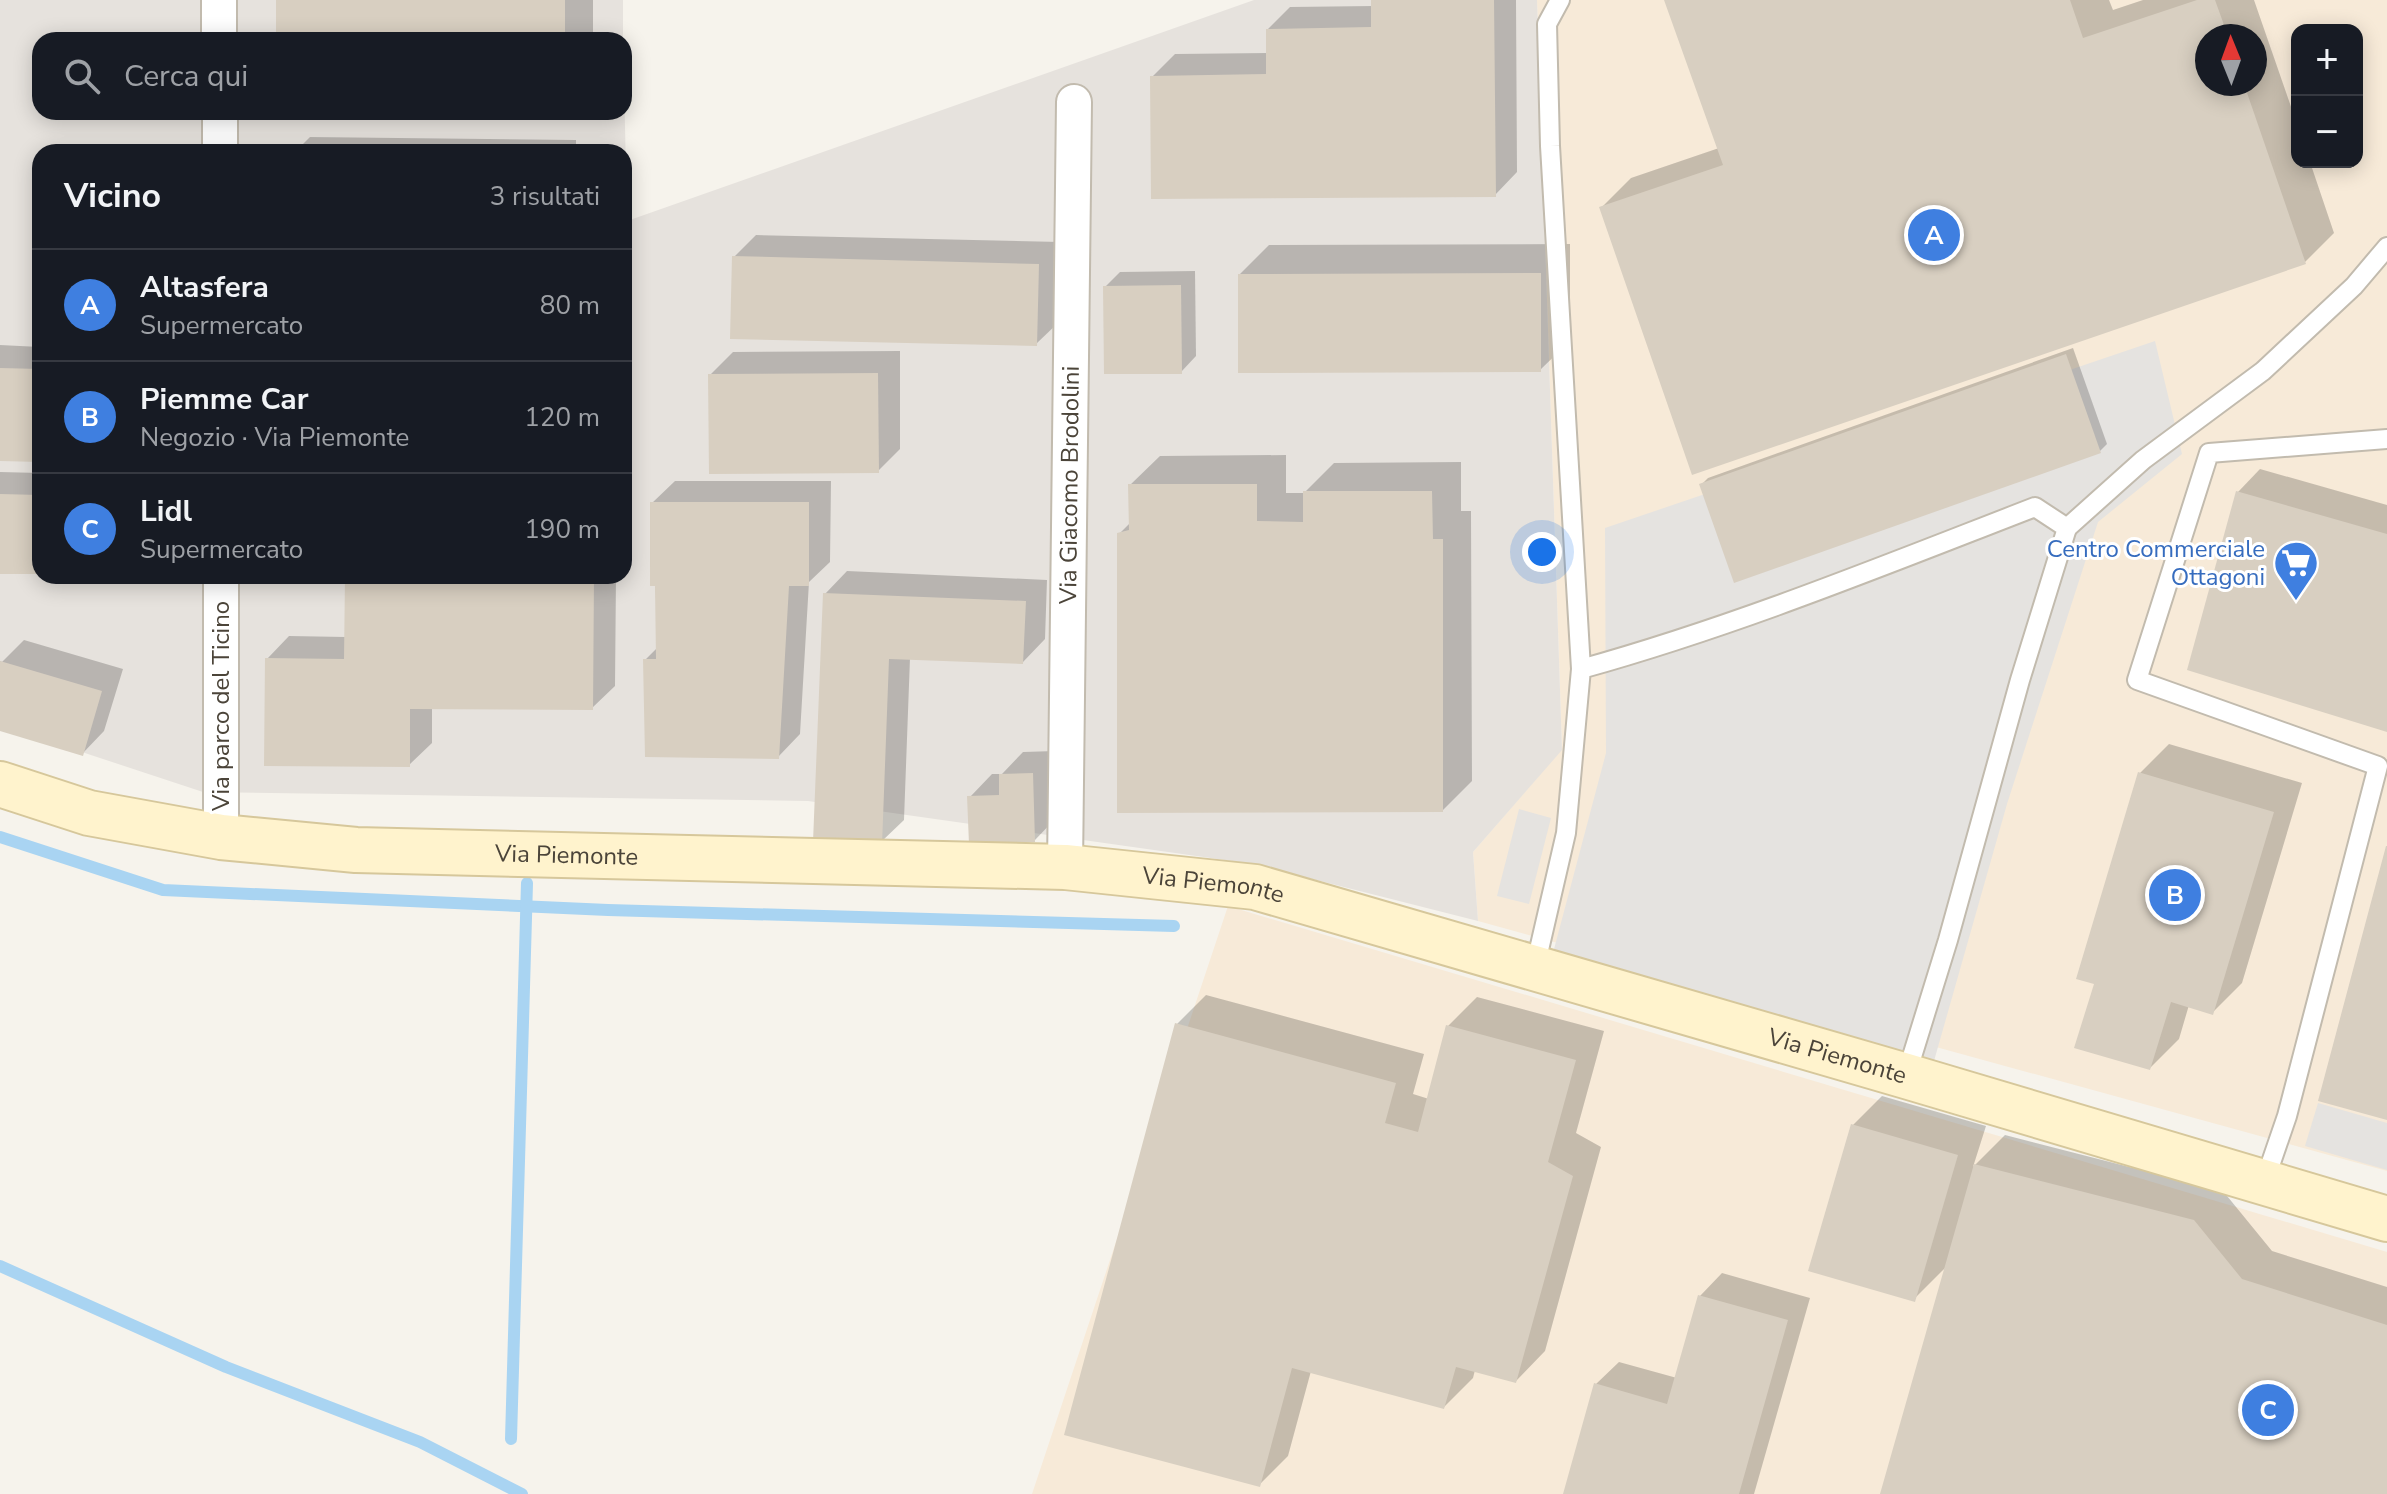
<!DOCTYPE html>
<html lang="it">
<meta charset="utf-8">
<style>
:root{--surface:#171b24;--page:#20242c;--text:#f1f3f6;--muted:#9ea1a6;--line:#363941;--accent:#fc3f1d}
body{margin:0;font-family:"Nunito Sans",sans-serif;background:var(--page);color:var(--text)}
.controls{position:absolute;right:24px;top:24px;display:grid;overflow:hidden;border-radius:16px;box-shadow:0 4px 20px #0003}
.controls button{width:72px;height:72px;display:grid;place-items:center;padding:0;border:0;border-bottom:2px solid var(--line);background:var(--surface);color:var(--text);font:40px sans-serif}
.compass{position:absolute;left:2195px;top:24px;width:72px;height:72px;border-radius:50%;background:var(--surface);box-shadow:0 4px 20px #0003;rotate:359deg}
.you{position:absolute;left:1542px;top:552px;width:28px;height:28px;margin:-20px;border:6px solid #fff;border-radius:50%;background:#1a73e8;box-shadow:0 0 0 12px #1a73e833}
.badge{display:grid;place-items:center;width:52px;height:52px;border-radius:50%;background:var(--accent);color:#fff;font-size:26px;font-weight:700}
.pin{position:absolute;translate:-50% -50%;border:4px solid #fff;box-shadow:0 2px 8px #0006}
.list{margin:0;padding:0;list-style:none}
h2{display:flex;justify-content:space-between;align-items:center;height:104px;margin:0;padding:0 32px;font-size:34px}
h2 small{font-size:26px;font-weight:400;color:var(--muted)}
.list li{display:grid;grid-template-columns:52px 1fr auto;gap:24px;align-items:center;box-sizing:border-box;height:112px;padding:0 32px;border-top:2px solid var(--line)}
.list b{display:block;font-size:30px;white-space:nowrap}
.list p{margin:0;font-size:26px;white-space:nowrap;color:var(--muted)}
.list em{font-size:26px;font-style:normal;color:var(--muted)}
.icon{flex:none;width:44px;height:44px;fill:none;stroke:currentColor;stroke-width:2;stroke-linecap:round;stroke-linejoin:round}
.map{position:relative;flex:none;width:2387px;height:1494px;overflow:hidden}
.search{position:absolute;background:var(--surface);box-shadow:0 4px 20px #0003;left:32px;top:32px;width:600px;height:88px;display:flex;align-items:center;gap:20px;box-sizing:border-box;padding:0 28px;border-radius:24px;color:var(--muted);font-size:30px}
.panel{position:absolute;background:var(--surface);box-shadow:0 4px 20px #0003;left:32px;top:144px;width:600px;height:440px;border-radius:24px}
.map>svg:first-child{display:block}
.commercial{fill:#f7ead8;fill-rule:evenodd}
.industrial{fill:#e6e2dd;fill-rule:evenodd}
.parking{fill:#e5e3e0}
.shadow{fill:#0003;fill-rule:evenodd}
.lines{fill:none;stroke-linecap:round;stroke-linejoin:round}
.stream{stroke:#a9d4f2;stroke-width:12}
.building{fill:#d8cfc1}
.lane-casing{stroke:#c2bbae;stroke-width:22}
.street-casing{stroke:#c2bbae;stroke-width:38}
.secondary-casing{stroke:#d6c79b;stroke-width:48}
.lane{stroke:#fff;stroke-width:18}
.street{stroke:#fff;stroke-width:34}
.secondary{stroke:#fff3cd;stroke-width:44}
.labels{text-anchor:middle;stroke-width:6;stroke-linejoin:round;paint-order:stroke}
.street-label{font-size:24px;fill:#4b4439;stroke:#fff}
.shop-label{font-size:24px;fill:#366cbe;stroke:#fff;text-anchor:end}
</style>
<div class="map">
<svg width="2387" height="1494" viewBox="0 0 2387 1494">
<rect width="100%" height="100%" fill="#f6f3ec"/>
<g class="commercial">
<path d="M1537 0H2387V1171L1478 921 1473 852 1562 749ZM2297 30H2357V162H2297ZM2207 36H2255V84H2207Z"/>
<path d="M1228 906 2387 1252V1494H1032Z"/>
</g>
<path class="industrial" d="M0 0H623V40H40V112H624V78L627 221 1254 0H1537L1562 750 1473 852 1478 921 1253 864 808 801 203 792 0 725ZM40 152H624V576H40Z"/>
<g class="parking">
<path d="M2155 341 2182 454 2098 522 2007 804 1934 1061 1553 953 1606 753 1605 528Z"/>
<path d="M1519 809 1551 818 1529 904 1497 896Z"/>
<path d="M2318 1103 2387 1123V1170L2305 1146Z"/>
</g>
<g class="shadow">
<rect x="278" y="0" width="315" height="40"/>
<path d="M1373 0H1516L1517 172 1495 195 1152 77 1175 54 1268 53V29L1290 7 1373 6Z"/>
<path d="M1666 0H2109L2113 10 2143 0H2254L2297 124V162H2310L2334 233 2305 262 1694 472 1602 207 1631 178 1719 148ZM2207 36H2255V84H2207Z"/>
<path d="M310 137 576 140V152H295Z"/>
<path d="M756 235 1061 242 1059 322 1036 344 734 257Z"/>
<path d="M1570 244V341L1540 370 1240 274 1269 245Z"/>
<path d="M1195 271 1196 356 1181 372 1105 287 1120 272Z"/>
<path d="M0 345 40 347V460L0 459Z"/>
<path d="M2073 348 2107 444 2100 451 1701 485 1708 478Z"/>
<path d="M900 351V449L878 471 710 375 733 352Z"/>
<path d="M1286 455V493H1304L1334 463 1461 462V511H1471L1472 781 1443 810 1119 534 1131 522 1130 485 1160 456Z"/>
<path d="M2260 469 2387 505V730L2238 492Z"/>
<path d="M0 472 40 473V572H0Z"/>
<path d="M675 481H831L830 562 809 582 800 734 778 757 645 660 658 647 652 503Z"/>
<path d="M847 571 1047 580 1045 639 1023 662 910 658 904 820 881 842 825 594Z"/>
<path d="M347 576H616L615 686 592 708 432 707V743L409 765 267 659 289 636 346 637Z"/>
<path d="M24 640 123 669 104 731 82 754 0 729V661L2 662Z"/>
<path d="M2169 744 2302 783 2242 983 2213 1012 2189 1005 2179 1039 2150 1068 2096 982 2140 773Z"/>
<path d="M1055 751 1057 817 1035 840 970 797 992 774H1002L1023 752Z"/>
<path d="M1206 995 1424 1054 1413 1094 1429 1099 1448 1026 1477 997 1604 1031 1576 1133 1601 1147 1545 1351 1516 1381 1475 1370 1473 1378 1444 1407 1311 1371 1288 1456 1259 1485 1177 1024Z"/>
<path d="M1882 1096 1986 1126 1973 1167 2005 1135 2223 1191 2272 1251 2387 1287V1494H1882L1947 1266 1914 1299 1853 1125Z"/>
<path d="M1722 1273 1810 1298 1754 1494H1565L1596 1384 1619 1362 1677 1378 1700 1296Z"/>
</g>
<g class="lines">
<g class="stream">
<path d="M0 837 163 890 608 910 1174 926"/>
<path d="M0 1266 226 1367 420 1442 522 1494"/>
<path d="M511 1439 527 883"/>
</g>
</g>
<g class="building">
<rect x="276" y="0" width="289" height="40"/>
<path d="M1371 0H1494L1496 197 1151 199 1150 76 1266 74V29L1371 27Z"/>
<path d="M1664 0H2070L2083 38 2197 0H2215L2228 36H2207V84H2244L2306 264 1692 475 1599 207 1723 165Z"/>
<path d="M732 256 1039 264 1037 346 730 339Z"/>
<path d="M1541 273V372L1238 373V274Z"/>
<path d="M1181 285 1182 374H1104L1103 286Z"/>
<path d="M2066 354 2101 453 1734 583 1699 484Z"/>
<path d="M0 368 40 369V462L0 461Z"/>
<path d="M878 373 879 473 709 474 708 374Z"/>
<path d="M1128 484H1257V521L1303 522V491H1432L1433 539H1443V812L1117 813V533L1129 530Z"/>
<path d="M2236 491 2387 534V732L2187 670Z"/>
<path d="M0 494 40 495V574H0Z"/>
<path d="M650 502H809V586H789L779 759 645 757 643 659H656L655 586H650Z"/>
<path d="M345 576H594L593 710 410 709V767L264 766 265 658 344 659Z"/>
<path d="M823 593 1026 601 1023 664 889 659 882 845 813 842Z"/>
<path d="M0 661 102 691 83 756 0 731Z"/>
<path d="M2138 772 2274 812 2213 1015 2171 1002 2150 1070 2074 1048 2094 984 2076 979Z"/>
<path d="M1033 773 1035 842 969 844 967 796 999 795V774Z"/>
<path d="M2386 846H2387V1120L2318 1101Z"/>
<path d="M1175 1023 1396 1083 1385 1123 1418 1132 1446 1025 1576 1060 1548 1162 1573 1176 1516 1383 1456 1367 1444 1409 1292 1368 1260 1487 1064 1435Z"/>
<path d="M1851 1124 1958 1155 1915 1302 1808 1271Z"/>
<path d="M1974 1164 2194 1220 2242 1279 2387 1325V1494H1880Z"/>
<path d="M1698 1295 1788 1320 1739 1494H1563L1594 1383 1667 1404Z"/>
</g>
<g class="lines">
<g class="lane-casing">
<g id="lane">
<path d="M1560 0 1547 24 1550 146 1581 669"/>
<path d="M2067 528 2143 460 2263 371 2354 286 2387 247"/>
<path d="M1535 967 1566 833 1581 669C1736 626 1885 565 2035 507L2067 528 2020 680 1948 940 1906 1076"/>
<path d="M2264 1183 2287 1116 2378 766 2137 680 2209 453 2387 439"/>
</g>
</g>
<g class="street-casing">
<g id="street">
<path d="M219 0V40"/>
<path d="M220 112V152"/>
<path d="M221 576V837"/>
<path id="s1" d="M1065 867 1074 102"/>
</g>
</g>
<g class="secondary-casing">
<g id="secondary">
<path id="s2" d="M0 784 89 813 221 837 356 850 1065 867 1255 887 1906 1076 2387 1219"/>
</g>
</g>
<use href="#lane" class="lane"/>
<use href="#street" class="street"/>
<use href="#secondary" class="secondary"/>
</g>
<defs>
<g id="supermarket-pin" transform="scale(2.3)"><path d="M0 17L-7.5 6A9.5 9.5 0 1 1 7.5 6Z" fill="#3f7fe0" stroke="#fff"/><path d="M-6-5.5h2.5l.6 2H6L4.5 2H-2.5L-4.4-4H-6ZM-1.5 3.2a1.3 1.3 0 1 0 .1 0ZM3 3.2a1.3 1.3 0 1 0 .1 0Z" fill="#fff"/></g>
</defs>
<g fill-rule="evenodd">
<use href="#supermarket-pin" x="2296" y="563"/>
</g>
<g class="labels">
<g class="street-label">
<text dy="8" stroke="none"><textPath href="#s1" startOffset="382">Via Giacomo Brodolini</textPath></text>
<text transform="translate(221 706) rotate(-90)" y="8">Via parco del Ticino</text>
<text dy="8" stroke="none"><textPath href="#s2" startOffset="574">Via Piemonte</textPath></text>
<text dy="8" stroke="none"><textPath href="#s2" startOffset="1222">Via Piemonte</textPath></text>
<text dy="8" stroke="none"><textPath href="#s2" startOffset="1870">Via Piemonte</textPath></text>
</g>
<g class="shop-label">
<text x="2265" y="557">Centro Commerciale<tspan x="2265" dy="28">Ottagoni</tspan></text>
</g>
</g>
</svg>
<div class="controls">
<button>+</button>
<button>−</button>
</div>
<svg class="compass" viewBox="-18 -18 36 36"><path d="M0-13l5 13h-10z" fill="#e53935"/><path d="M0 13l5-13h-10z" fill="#9ea1a6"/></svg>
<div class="you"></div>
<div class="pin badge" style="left:1934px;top:235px;background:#3f7fe0">A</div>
<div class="pin badge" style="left:2175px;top:895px;background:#3f7fe0">B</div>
<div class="pin badge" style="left:2268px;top:1410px;background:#3f7fe0">C</div>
<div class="search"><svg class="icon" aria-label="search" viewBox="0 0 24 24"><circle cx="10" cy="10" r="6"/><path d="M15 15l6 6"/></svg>Cerca qui</div>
<section class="panel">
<h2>Vicino<small>3 risultati</small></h2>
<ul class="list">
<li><span class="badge" style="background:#3f7fe0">A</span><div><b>Altasfera</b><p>Supermercato</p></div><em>80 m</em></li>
<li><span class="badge" style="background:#3f7fe0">B</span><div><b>Piemme Car</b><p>Negozio · Via Piemonte</p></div><em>120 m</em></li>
<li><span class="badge" style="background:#3f7fe0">C</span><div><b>Lidl</b><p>Supermercato</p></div><em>190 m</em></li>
</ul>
</section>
</div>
